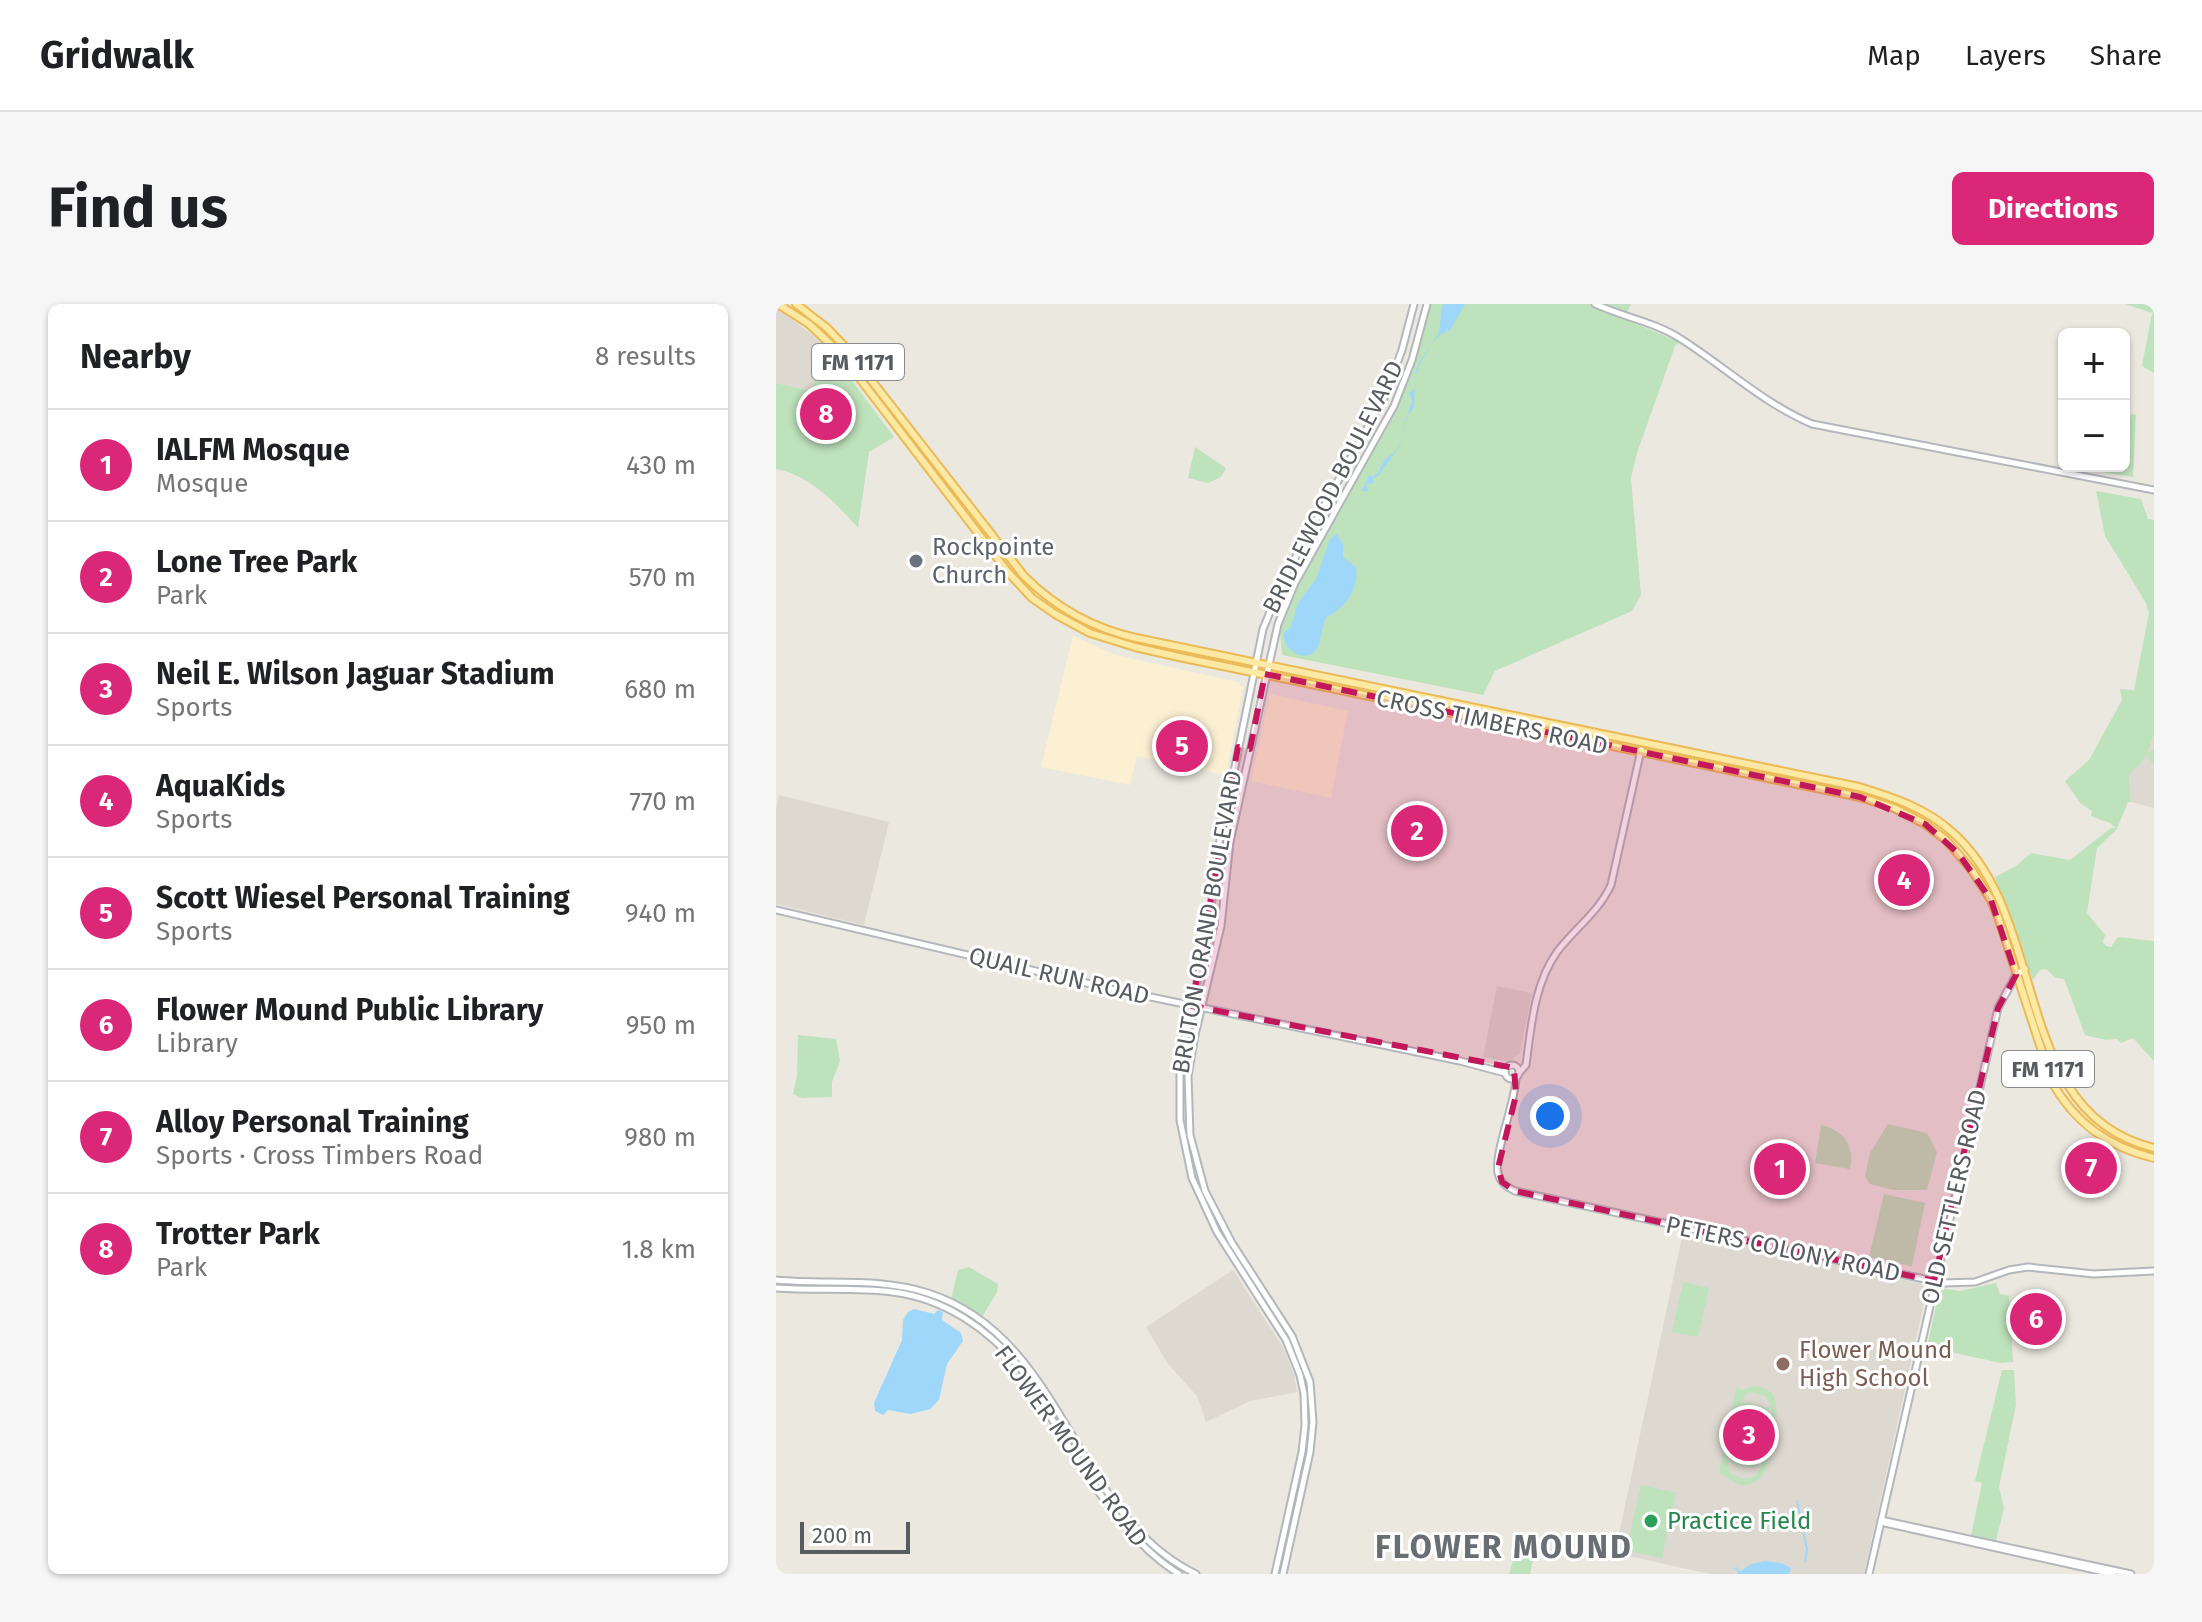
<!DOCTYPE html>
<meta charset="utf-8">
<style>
:root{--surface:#fff;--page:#f6f6f6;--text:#202124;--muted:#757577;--line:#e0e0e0;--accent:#db2777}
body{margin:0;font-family:"Fira Sans",sans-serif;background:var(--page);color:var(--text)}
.controls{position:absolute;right:24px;top:24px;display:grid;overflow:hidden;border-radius:12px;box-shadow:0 2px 6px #0004}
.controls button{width:72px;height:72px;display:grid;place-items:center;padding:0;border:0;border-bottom:2px solid var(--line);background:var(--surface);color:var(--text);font:40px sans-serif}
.scale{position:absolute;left:24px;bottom:20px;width:110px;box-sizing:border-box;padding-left:8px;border:4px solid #585c60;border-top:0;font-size:22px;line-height:28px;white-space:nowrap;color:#585c60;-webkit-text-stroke:6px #fff;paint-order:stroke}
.you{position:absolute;left:774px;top:812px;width:28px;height:28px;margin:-20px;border:6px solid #fff;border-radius:50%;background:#1a73e8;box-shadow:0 0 0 12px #1a73e833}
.badge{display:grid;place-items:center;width:52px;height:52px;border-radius:50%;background:var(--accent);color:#fff;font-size:26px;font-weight:700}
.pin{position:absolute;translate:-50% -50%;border:4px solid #fff;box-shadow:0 2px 8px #0006}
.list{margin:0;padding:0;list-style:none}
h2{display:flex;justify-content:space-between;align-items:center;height:104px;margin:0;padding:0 32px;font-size:34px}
h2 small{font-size:26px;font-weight:400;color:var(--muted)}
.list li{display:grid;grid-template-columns:52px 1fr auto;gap:24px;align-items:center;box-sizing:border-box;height:112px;padding:0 32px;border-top:2px solid var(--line)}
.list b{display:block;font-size:30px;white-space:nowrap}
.list p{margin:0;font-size:26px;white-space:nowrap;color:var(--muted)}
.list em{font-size:26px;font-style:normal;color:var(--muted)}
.map{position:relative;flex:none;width:1378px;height:1270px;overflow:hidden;border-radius:12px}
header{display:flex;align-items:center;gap:48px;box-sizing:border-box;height:112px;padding:0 40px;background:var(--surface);border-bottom:2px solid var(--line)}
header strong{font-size:38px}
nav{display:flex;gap:44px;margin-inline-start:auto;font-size:28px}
.intro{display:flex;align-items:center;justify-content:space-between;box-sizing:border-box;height:192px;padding:0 48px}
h1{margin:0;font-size:56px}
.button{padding:20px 36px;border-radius:12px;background:var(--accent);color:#fff;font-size:28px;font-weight:700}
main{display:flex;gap:48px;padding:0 48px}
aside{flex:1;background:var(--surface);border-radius:12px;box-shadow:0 2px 6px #0004}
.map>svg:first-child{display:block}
.commercial{fill:#fcf0d3}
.education{fill:#ddd9d0}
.green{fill:#bee2bc;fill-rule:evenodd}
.water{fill:#9fd7fb}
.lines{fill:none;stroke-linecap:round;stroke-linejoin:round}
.stream{stroke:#9fd7fb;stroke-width:2}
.secondary-casing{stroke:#b3b7bc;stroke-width:9}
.primary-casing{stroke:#ebba58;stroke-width:10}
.secondary{stroke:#fff;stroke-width:5}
.primary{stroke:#fbe9a4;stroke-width:6}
.marked{fill:#c2185b;fill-opacity:0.2;stroke:#c2185b;stroke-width:6;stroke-dasharray:16 10;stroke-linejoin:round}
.worship-dot{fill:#6b7280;stroke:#fff;stroke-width:3}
.education-dot{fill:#8d6e63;stroke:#fff;stroke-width:3}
.leisure-dot{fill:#2e9e5b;stroke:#fff;stroke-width:3}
.labels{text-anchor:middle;stroke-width:6;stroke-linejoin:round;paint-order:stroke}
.shield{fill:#fff;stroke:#8a8d90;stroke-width:2}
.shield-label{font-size:22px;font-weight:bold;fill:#585c60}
.street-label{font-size:24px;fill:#585c60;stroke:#fff}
.worship-label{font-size:24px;fill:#5b616d;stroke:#fff;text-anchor:start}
.education-label{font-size:24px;fill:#785e54;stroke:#fff;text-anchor:start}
.leisure-label{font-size:24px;fill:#27864d;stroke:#fff;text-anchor:start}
.district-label{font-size:32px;font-weight:bold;letter-spacing:2px;fill:#696e72;stroke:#fff}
</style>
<header>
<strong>Gridwalk</strong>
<nav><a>Map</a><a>Layers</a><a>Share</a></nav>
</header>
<div class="intro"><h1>Find us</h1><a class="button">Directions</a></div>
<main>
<aside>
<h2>Nearby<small>8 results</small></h2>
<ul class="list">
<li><span class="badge">1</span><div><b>IALFM Mosque</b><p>Mosque</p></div><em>430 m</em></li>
<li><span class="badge">2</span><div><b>Lone Tree Park</b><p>Park</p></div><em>570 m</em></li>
<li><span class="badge">3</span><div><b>Neil E. Wilson Jaguar Stadium</b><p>Sports</p></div><em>680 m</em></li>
<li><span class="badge">4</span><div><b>AquaKids</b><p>Sports</p></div><em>770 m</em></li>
<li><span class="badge">5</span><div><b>Scott Wiesel Personal Training</b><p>Sports</p></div><em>940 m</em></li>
<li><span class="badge">6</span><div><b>Flower Mound Public Library</b><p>Library</p></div><em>950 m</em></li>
<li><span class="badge">7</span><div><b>Alloy Personal Training</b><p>Sports · Cross Timbers Road</p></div><em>980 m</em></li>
<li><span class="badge">8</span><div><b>Trotter Park</b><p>Park</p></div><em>1.8 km</em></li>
</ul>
</aside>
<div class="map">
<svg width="1378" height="1270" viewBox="0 0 1378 1270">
<rect width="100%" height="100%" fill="#ebe8df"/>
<g class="commercial">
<path d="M297 332 340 351 462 378 467 384 450 471 361 452 354 481 265 463Z"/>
<path d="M494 390 572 407 555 494 475 477Z"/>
</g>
<g class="education">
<path d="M0 4 48 39 38 87 0 79Z"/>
<path d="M1378 431V504L1355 498 1353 471 1367 457Z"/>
<path d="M3 491 113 518 88 621 0 600V505Z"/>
<path d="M721 682 756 689 744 749 733 758 707 753Z"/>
<path d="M907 928 1152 981 1088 1270H934L839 1249Z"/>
<path d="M457 966 508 1045 518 1071 521 1088 474 1097 430 1118 421 1092 392 1060 370 1023Z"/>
</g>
<g class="green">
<path d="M653 0H855L848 15 904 38 899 42 861 149 855 174 865 291 856 307 719 367 707 391 506 351 504 328 509 309 537 251 610 126 632 75Z"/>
<path d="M1349 0H1378V69L1366 62 1376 9Z"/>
<path d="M48 39 118 133 93 148 82 224C60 199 34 171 0 165V79L36 87Z"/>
<path d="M1360 110 1357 173 1320 167V162H1348V112Z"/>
<path d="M419 143 450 164 445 173 432 179 412 174Z"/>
<path d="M1320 187 1365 195 1372 215 1378 216V431L1371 449 1378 446V462L1370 450 1367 457 1353 471 1355 498H1352L1341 525 1321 544 1311 609 1329 631 1327 638 1330 642 1335 643 1342 633 1378 637V757L1357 734 1345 739 1341 735 1330 736 1309 731 1288 675 1280 674 1270 665 1264 666 1257 676 1219 573 1240 562 1255 549 1294 556 1335 524H1340L1334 519 1315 512 1316 507 1305 500 1289 477 1313 456 1346 396 1344 385 1358 386 1373 309 1370 299 1329 232Z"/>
<path d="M619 514 667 522 663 543 615 532Z"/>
<path d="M22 731 60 735 64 757 56 778V793L26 794 17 790 21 772Z"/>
<path d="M1112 820 1151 829 1161 848 1151 886H1117L1094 880 1089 872 1094 849Z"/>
<path d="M1045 821C1068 826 1079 843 1074 865L1039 859Z"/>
<path d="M1108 890 1149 899 1136 962 1093 953Z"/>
<path d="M193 963 222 980 221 988 206 1013 175 996 182 966Z"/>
<path d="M907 978 933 984 922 1033 896 1028Z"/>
<path d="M1220 979 1224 990 1233 992 1237 1058 1225 1059 1151 1043 1164 984 1184 987Z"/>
<path d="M1226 1066H1238L1240 1101 1223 1183 1228 1204 1220 1237 1195 1232 1206 1179 1199 1177Z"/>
<path d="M978 1082C1012 1085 999 1119 994 1142 992 1151 992 1164 986 1172 983 1177 976 1180 970 1181 958 1183 953 1172 943 1169L960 1083 966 1086ZM973 1088 990 1092 996 1106 985 1163 979 1172 968 1175 955 1170C946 1156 959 1097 973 1088Z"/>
<path d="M966 1098 993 1104 980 1164 953 1158Z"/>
<path d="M865 1181 900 1189 886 1254 850 1246Z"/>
<path d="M742 1240 759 1244 754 1270H733Z"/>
</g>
<g class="water">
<path d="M667 0H689L675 25 673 28 671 24 670 28 665 30 656 39 643 62 639 74 638 104 631 112 624 142 602 172 597 174V179L590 180 592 186 589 188 585 186C589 183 591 175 594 170L596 173C603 170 603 166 607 159 612 151 620 150 624 140 629 126 631 111 636 97L633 89 639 85C636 63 650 49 661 32 666 24 663 10 667 0Z"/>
<path d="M561 230 567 241V253L580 263C584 283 569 306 550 313 546 322 545 344 537 349 523 358 505 342 508 328L515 323 522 299 540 275 554 235Z"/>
<path d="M138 1005 158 1010 162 1006 167 1008 166 1016 185 1029 187 1037 171 1060 163 1096 154 1105 135 1110 112 1106 107 1111 99 1107 98 1099 126 1036 127 1016 132 1008Z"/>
<path d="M989 1257 1005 1259 1015 1264 1013 1270H961L975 1260Z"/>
</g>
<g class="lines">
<g class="stream">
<path d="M1021 1197 1031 1245 1029 1258"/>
<path d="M960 1264 965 1270"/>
</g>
<g class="secondary-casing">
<g id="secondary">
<path d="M819 0C847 13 879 18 905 35 949 63 987 99 1036 120L1378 186"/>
<path d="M0 606 336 685 684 757 729 769"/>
<circle cx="736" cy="768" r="7"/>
<path d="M743 769 750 761C755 724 758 680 781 648 799 624 822 609 835 581L865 446"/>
<path d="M740 774C739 800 718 848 722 869 724 879 731 883 739 887L1167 979 1199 978 1233 966 1252 963 1318 970 1378 967"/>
<path d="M0 976C50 981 103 973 152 989 291 1034 296 1210 420 1270"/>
<path d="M0 984C39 987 78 983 116 988 168 994 213 1025 245 1065 288 1131 336 1229 403 1270"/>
<path d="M1105 1216 1355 1270"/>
<path d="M1109 1219 1337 1270"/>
<path d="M499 1270 526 1148 529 1121 528 1090 524 1071 510 1036 441 928 416 874 404 816V759L433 620 441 551 487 325 508 274 608 94 626 46 638 0"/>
<path d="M507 1270 534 1148 537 1118 534 1078 516 1032 456 939 429 887 414 831 412 772 419 731 445 622 454 538 502 320 519 279 618 102 636 56 651 0"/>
<path d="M1093 1270 1222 704 1240 671 1249 665"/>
</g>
</g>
<g class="primary-casing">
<g id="primary">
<path d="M2 0 33 20 65 50 231 267 256 294 279 310 314 329 359 343 403 353 1084 493 1118 504 1149 520 1170 536 1195 565 1215 596 1222 613 1276 778C1299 819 1332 843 1378 854"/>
<path d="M20 0 51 24 71 45 248 272C280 304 316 324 360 334L1083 483C1116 493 1150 504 1176 528 1275 614 1233 809 1378 844"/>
</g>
</g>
<use href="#secondary" class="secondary"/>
<use href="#primary" class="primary"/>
</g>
<path class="marked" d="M489 370 1084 493 1149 520 1182 549 1215 596 1240 671 1222 704 1158 977 739 887 726 878 722 864 740 791 738 764 416 702 462 443 474 445Z"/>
<circle class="worship-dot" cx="140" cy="257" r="8"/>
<circle class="education-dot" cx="1007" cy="1060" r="8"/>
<circle class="leisure-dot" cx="875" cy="1217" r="8"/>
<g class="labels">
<g class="shield">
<rect x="36" y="40" width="92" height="36" rx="6"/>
<rect x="1226" y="747" width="92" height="36" rx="6"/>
</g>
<g class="shield-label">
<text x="82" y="66">FM 1171</text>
<text x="1272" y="773">FM 1171</text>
</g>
<g class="street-label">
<text transform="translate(557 183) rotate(-63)" y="8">BRIDLEWOOD BOULEVARD</text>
<text transform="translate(716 418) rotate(12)" y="8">CROSS TIMBERS ROAD</text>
<text transform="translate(431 618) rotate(-80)" y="8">BRUTON ORAND BOULEVARD</text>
<text transform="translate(283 672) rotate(13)" y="8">QUAIL RUN ROAD</text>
<text transform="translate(1178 893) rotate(-77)" y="8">OLD SETTLERS ROAD</text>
<text transform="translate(1007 945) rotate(12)" y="8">PETERS COLONY ROAD</text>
<text transform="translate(295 1142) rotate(54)" y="8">FLOWER MOUND ROAD</text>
</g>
<g class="worship-label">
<text x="156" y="251">Rockpointe<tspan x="156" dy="28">Church</tspan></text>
</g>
<g class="education-label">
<text x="1023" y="1054">Flower Mound<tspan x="1023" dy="28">High School</tspan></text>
</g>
<g class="leisure-label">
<text x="891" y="1225">Practice Field</text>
</g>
<g class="district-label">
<text x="728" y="1254">FLOWER MOUND</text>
</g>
</g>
</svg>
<div class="controls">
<button>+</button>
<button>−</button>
</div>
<div class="scale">200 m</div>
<div class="you"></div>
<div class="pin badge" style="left:1004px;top:865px">1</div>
<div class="pin badge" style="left:641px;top:527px">2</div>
<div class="pin badge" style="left:973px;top:1131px">3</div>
<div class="pin badge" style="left:1128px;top:576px">4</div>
<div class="pin badge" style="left:406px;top:442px">5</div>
<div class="pin badge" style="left:1260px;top:1015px">6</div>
<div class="pin badge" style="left:1315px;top:864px">7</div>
<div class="pin badge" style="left:50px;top:110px">8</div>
</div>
</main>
